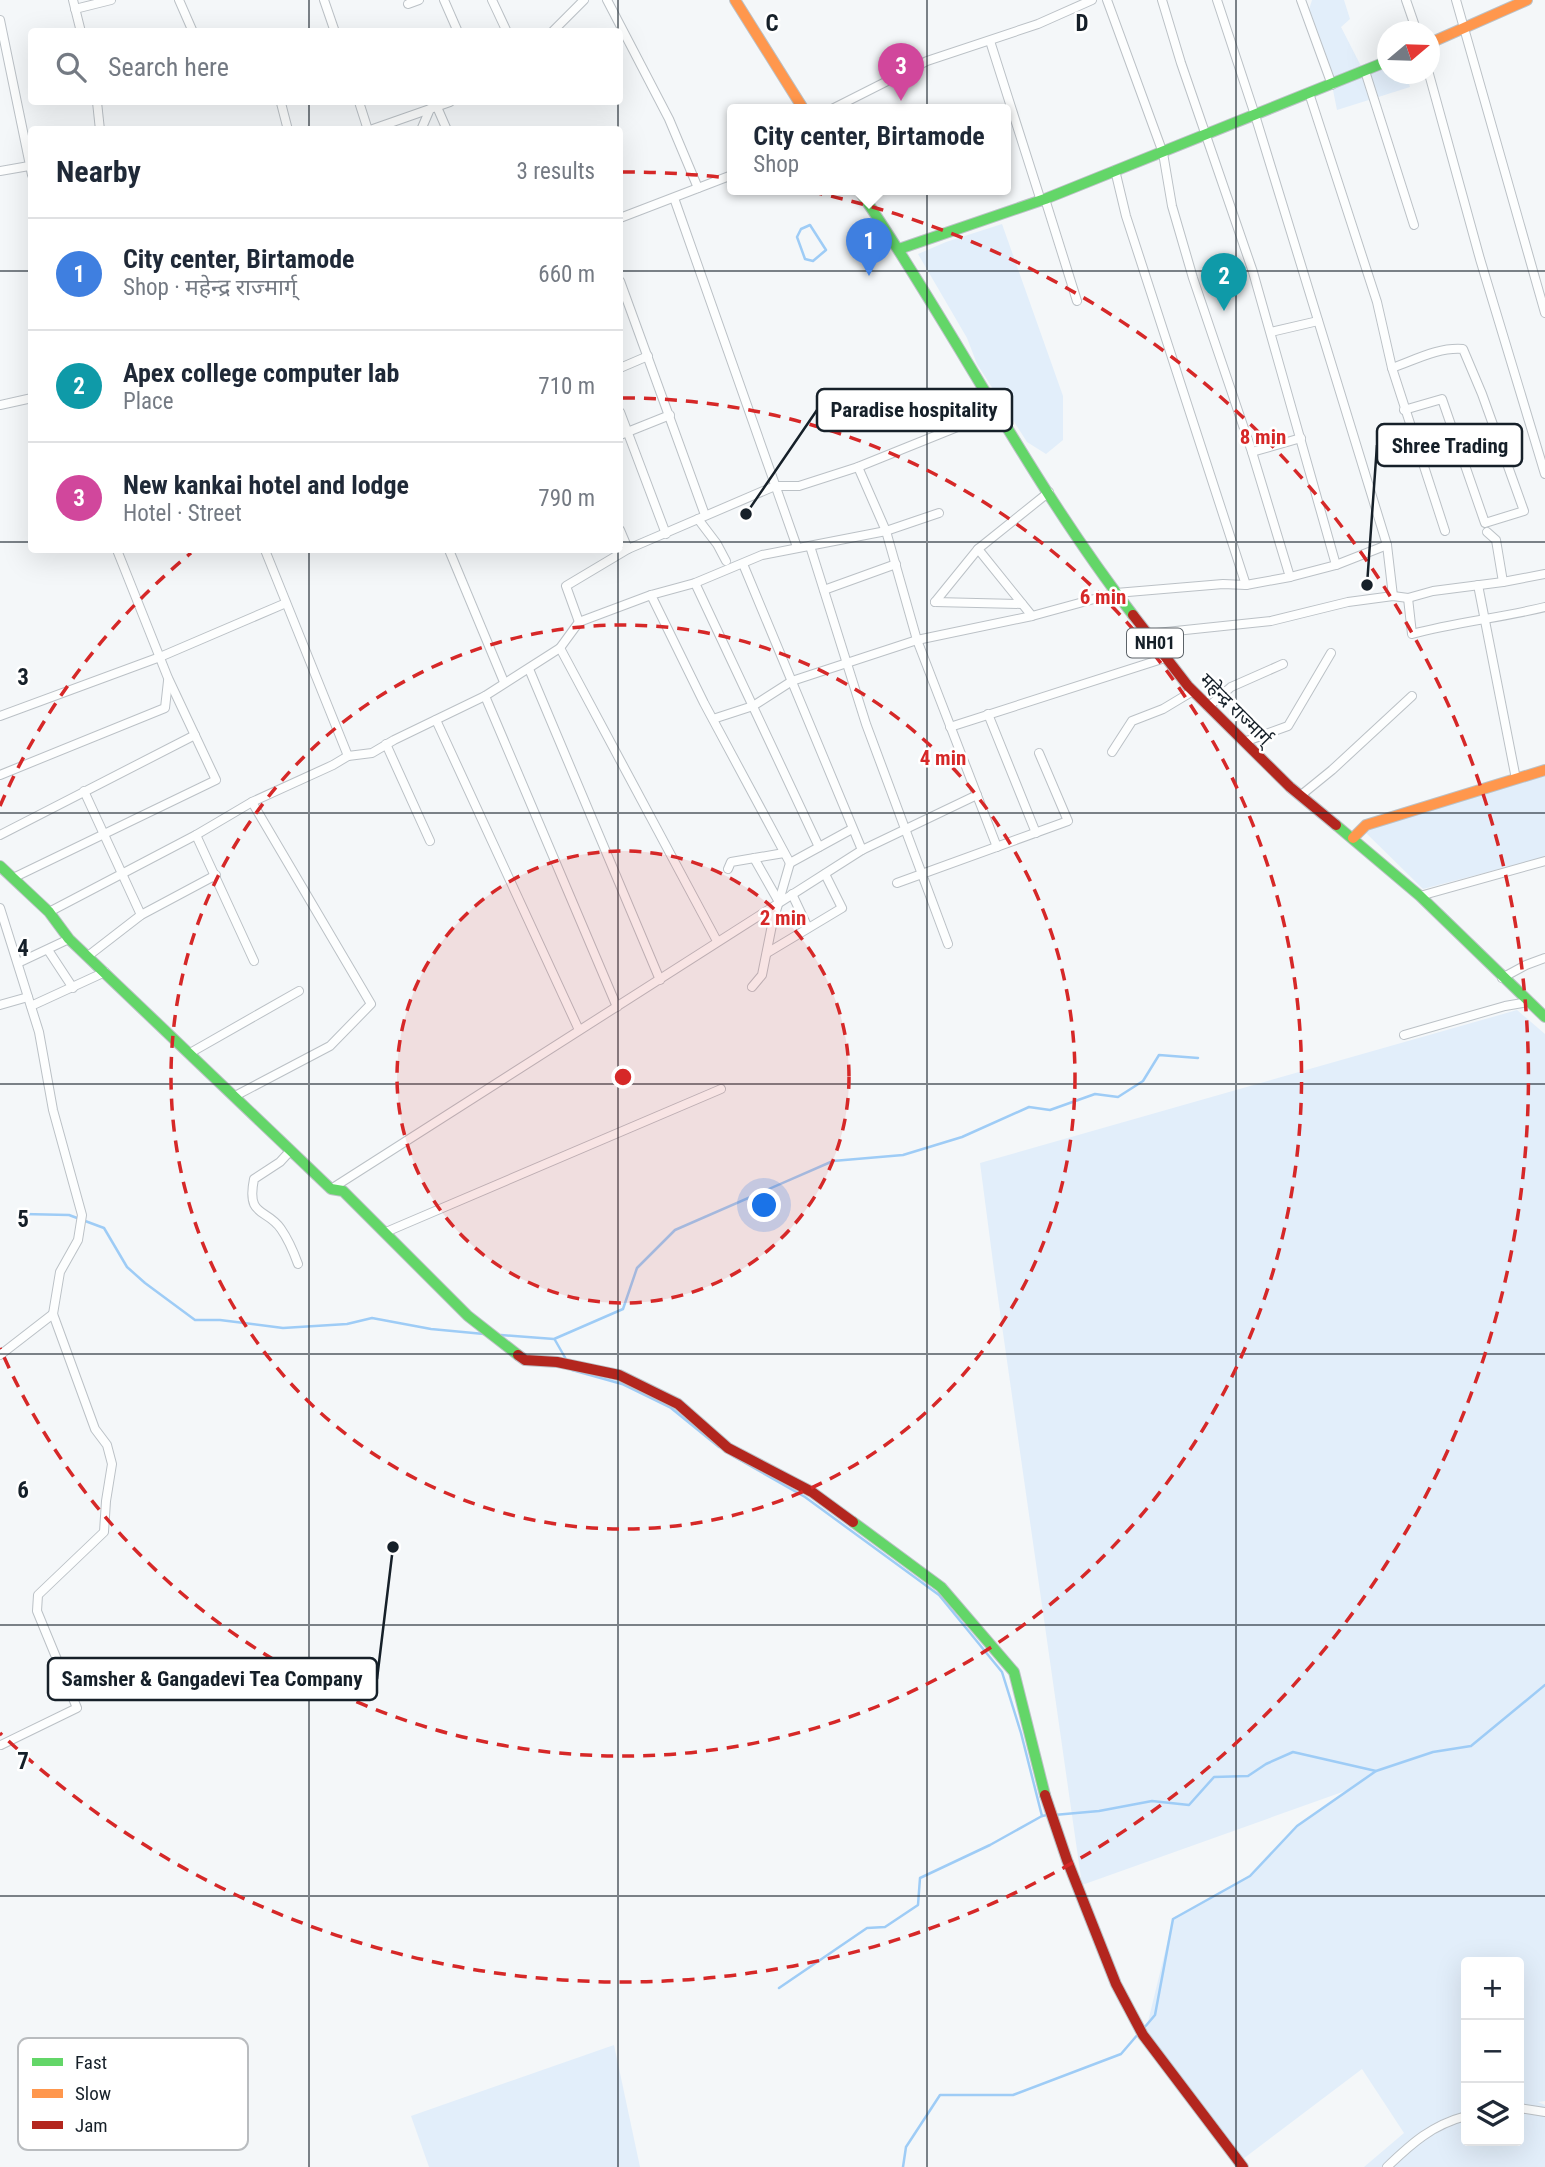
<!DOCTYPE html>
<meta charset="utf-8">
<style>
:root{--surface:#fff;--page:#f2f2f3;--text:#1f2937;--muted:#747a83;--line:#e0e1e3;--accent:#db2777}
body{margin:0;font-family:"Roboto Condensed","Noto Sans Devanagari",sans-serif;background:var(--page);color:var(--text)}
.controls{position:absolute;right:21px;bottom:21px;display:grid;overflow:hidden;border-radius:7px;box-shadow:0 7px 28px #0002}
.controls button{width:63px;height:63px;display:grid;place-items:center;padding:0;border:0;border-bottom:2px solid var(--line);background:var(--surface);color:var(--text);font:35px sans-serif}
.compass{position:absolute;left:1377px;top:21px;width:63px;height:63px;border-radius:50%;background:var(--surface);box-shadow:0 7px 28px #0002;rotate:71deg}
.you{position:absolute;left:765px;top:1206px;width:24px;height:24px;margin:-18px;border:5px solid #fff;border-radius:50%;background:#1a73e8;box-shadow:0 0 0 10px #1a73e833}
.badge{display:grid;place-items:center;width:46px;height:46px;border-radius:50%;background:var(--accent);color:#fff;font-size:23px;font-weight:700}
.pin{position:absolute;translate:-50% -58px;filter:drop-shadow(0 2px 4px #0008)}
.pin::after{content:'';position:absolute;top:37px;width:24px;height:21px;background:inherit;clip-path:polygon(0 0,100% 0,50% 100%)}
.popup{position:absolute;left:727px;top:104px;width:284px;height:91px;box-sizing:border-box;display:grid;place-content:center;border-radius:7px;background:var(--surface);filter:drop-shadow(0 2px 5px #0005);font-size:23px;white-space:nowrap;color:var(--muted)}
.popup b{font-size:26px;color:var(--text)}
.popup::after{content:'';position:absolute;left:50%;top:100%;margin-left:-14px;border:14px solid transparent;border-top-color:var(--surface)}
.list{margin:0;padding:0;list-style:none}
h2{display:flex;justify-content:space-between;align-items:center;height:91px;margin:0;padding:0 28px;font-size:30px}
h2 small{font-size:23px;font-weight:400;color:var(--muted)}
.list li{display:grid;grid-template-columns:46px 1fr auto;gap:21px;align-items:center;box-sizing:border-box;height:112px;padding:0 28px;border-top:2px solid var(--line)}
.list b{display:block;font-size:26px;white-space:nowrap}
.list p{margin:0;font-size:23px;white-space:nowrap;color:var(--muted)}
.list em{font-size:23px;font-style:normal;color:var(--muted)}
.icon{flex:none;width:38px;height:38px;fill:none;stroke:currentColor;stroke-width:2;stroke-linecap:round;stroke-linejoin:round}
.map{position:relative;flex:none;width:1545px;height:2167px;overflow:hidden}
.search{position:absolute;background:var(--surface);box-shadow:0 7px 28px #0002;left:28px;top:28px;width:595px;height:77px;display:flex;align-items:center;gap:18px;box-sizing:border-box;padding:0 24px;border-radius:7px;color:var(--muted);font-size:26px}
.panel{position:absolute;background:var(--surface);box-shadow:0 7px 28px #0002;left:28px;top:126px;width:595px;height:427px;border-radius:7px}
.map>svg:first-child{display:block}
.green{fill:#e2eefa;fill-rule:evenodd}
.lines{fill:none;stroke-linecap:round;stroke-linejoin:round}
.stream{stroke:#9eccf6;stroke-width:2.5}
.street-casing{stroke:#bbc1c6;stroke-width:10}
.fast-casing{stroke:#bbc1c6;stroke-width:12}
.slow-casing{stroke:#bbc1c6;stroke-width:12}
.jam-casing{stroke:#bbc1c6;stroke-width:12}
.street{stroke:#fdfefe;stroke-width:8}
.fast{stroke:#63d668;stroke-width:10}
.slow{stroke:#ff974d;stroke-width:10}
.jam{stroke:#b3261e;stroke-width:10}
.grid{fill:none;stroke:#162029;stroke-width:2;stroke-opacity:0.55}
.ring{fill:none;stroke:#d62828;stroke-width:3.5;stroke-dasharray:12 9}
.labels{text-anchor:middle;stroke-width:5;stroke-linejoin:round;paint-order:stroke}
.shield{fill:#fff;stroke:#5c6369;stroke-width:2}
.shield-label{font-size:18px;font-weight:bold;fill:#162029}
.street-label{font-size:19px;fill:#162029;stroke:#fff}
.key{fill:#fff;stroke:#b9bcbf;stroke-width:2}
.key-label{font-size:19px;fill:#162029}
.grid-label{font-size:23px;text-anchor:middle;font-weight:bold;fill:#162029;stroke:#fff;stroke-width:5;stroke-linejoin:round;paint-order:stroke}
.centre{fill:#d62828;stroke:#fff;stroke-width:3.5}
.ring-label{font-size:21px;text-anchor:middle;font-weight:bold;fill:#d62828;stroke:#fff;stroke-width:5;stroke-linejoin:round;paint-order:stroke}
.leader{fill:none;stroke:#162029;stroke-width:2.5}
.callout-dot{fill:#162029;stroke:#fff;stroke-width:2.5}
.callout{fill:#fff;stroke:#162029;stroke-width:2.5}
.callout-label{font-size:21px;text-anchor:middle;font-weight:bold;fill:#162029}
</style>
<div class="map">
<svg width="1545" height="2167" viewBox="0 0 1545 2167">
<rect width="100%" height="100%" fill="#f4f7f9"/>
<g class="green">
<path d="M1312 0H1344L1350 19 1341 27 1364 72 1387 61 1388 74H1406L1410 87 1337 110 1332 85 1307 16Z"/>
<path d="M1002 224 1063 396V440L1046 454 1027 442 977 364 967 338 918 254 946 242Z"/>
<path d="M1545 774V857L1423 889 1362 829Z"/>
<path d="M1517 1010 1545 1034V2101L1538 2102 1545 2105V2167H1364L1404 2133 1362 2069 1239 2162 1146 2030 1173 1919 1250 1876 1297 1826 1348 1790 1082 1885 994 1270 980 1163ZM1466 1962H1519V2141H1466Z"/>
<path d="M614 2045 640 2167H429L411 2116Z"/>
</g>
<g class="lines">
<g class="stream">
<path d="M810 225 826 250 813 261 805 259 797 237 801 229Z"/>
<path d="M23 1214 69 1215 104 1228 127 1267 145 1283 195 1320H220L283 1328 347 1324 372 1318 431 1329 484 1334"/>
<path d="M501 1335 554 1339 623 1309 637 1268 675 1230 833 1161 903 1155 962 1137 1029 1107 1050 1110 1095 1094 1118 1097 1143 1081 1159 1055 1198 1058"/>
<path d="M555 1340 567 1361"/>
<path d="M572 1370 622 1384 671 1408 719 1447"/>
<path d="M733 1456 805 1497 939 1595 1002 1672 1021 1733 1042 1816"/>
<path d="M1054 1815 1099 1811 1152 1801 1189 1805 1214 1777 1248 1776 1266 1764 1293 1752 1376 1771 1433 1752 1471 1746 1545 1685"/>
<path d="M779 1988 867 1928 885 1927 918 1905 920 1878 990 1845 1042 1816 1047 1815"/>
<path d="M1144 2028 1155 2015 1173 1919 1250 1876 1297 1826 1376 1771"/>
<path d="M903 2167 906 2147 940 2095H1013L1121 2054 1139 2033"/>
</g>
<g class="street-casing">
<g id="street">
<path d="M73 0 81 32"/>
<path d="M179 0 193 32"/>
<path d="M324 0 335 32"/>
<path d="M444 0 458 32"/>
<path d="M492 0 507 32"/>
<path d="M607 0 669 119 698 188"/>
<path d="M1107 0 1163 153 1172 206 1193 278 1252 452 1290 577 1246 585"/>
<path d="M1162 0 1181 63 1253 272 1336 565"/>
<path d="M1217 0 1255 115 1387 545 1393 596"/>
<path d="M1301 0 1332 85"/>
<path d="M1406 0 1417 32"/>
<path d="M1456 0 1545 313"/>
<path d="M408 4 419 0"/>
<path d="M75 9 111 0"/>
<path d="M0 20 32 175"/>
<path d="M552 32 584 0"/>
<path d="M990 41 1041 201"/>
<path d="M1365 71 1414 225"/>
<path d="M1429 74 1480 259 1545 474"/>
<path d="M1309 93 1377 302 1392 368 1445 531"/>
<path d="M97 102 100 130"/>
<path d="M359 102 368 130"/>
<path d="M281 103 288 130"/>
<path d="M437 107 447 130"/>
<path d="M830 110 927 61 1038 24 1092 0"/>
<path d="M370 130 430 109"/>
<path d="M421 130 430 109 450 102"/>
<path d="M0 171 29 166"/>
<path d="M674 198 797 547"/>
<path d="M1045 199 1077 301"/>
<path d="M620 218 732 175"/>
<path d="M620 281 705 515"/>
<path d="M1271 332 1318 321"/>
<path d="M620 368 648 356"/>
<path d="M1392 368C1415 360 1438 347 1463 349L1482 394 1524 511 1485 523 1442 399 1404 410"/>
<path d="M0 405 32 398"/>
<path d="M620 412 666 534"/>
<path d="M620 435 670 415"/>
<path d="M1252 452 1301 438"/>
<path d="M858 467 886 531 917 640 997 847"/>
<path d="M698 519 717 544 726 561"/>
<path d="M620 530 628 549"/>
<path d="M1487 532 1496 540 1503 582"/>
<path d="M810 546 866 724 948 944"/>
<path d="M978 549 1032 616"/>
<path d="M265 550 348 756"/>
<path d="M449 550 504 682"/>
<path d="M743 564 862 850"/>
<path d="M1290 577 1336 565 1387 545"/>
<path d="M695 583 819 847"/>
<path d="M1478 585 1516 779"/>
<path d="M824 590 896 564"/>
<path d="M651 595 704 703 790 863 852 829"/>
<path d="M1408 598 1412 634C1456 622 1501 618 1545 607"/>
<path d="M935 602 978 549 1049 492"/>
<path d="M935 602 1022 604"/>
<path d="M579 622 566 586 628 549 775 486H799L858 467 997 411"/>
<path d="M1147 634 1271 621 1348 602 1393 596 1408 598 1433 591 1503 582 1545 574"/>
<path d="M560 648 717 941"/>
<path d="M529 669 660 980"/>
<path d="M485 696 617 1007"/>
<path d="M1208 707 1231 687 1283 664"/>
<path d="M988 714 1036 833"/>
<path d="M0 716 160 657 286 603"/>
<path d="M713 719 753 706 792 681 917 640 1032 616 1116 593 1223 584 1246 585 1126 216 1115 170"/>
<path d="M436 720 579 1030"/>
<path d="M950 727 1165 658"/>
<path d="M1244 742 1288 726 1331 653"/>
<path d="M386 744 430 841"/>
<path d="M1112 752 1132 721 1163 709 1193 691"/>
<path d="M0 775 165 708 168 681"/>
<path d="M84 791 141 915"/>
<path d="M1300 796 1332 770 1412 696"/>
<path d="M0 835 195 735"/>
<path d="M196 835 254 961"/>
<path d="M754 858 779 902"/>
<path d="M728 869 731 862 784 853"/>
<path d="M13 878 216 780 168 678 117 550"/>
<path d="M897 883 1068 821 1039 753"/>
<path d="M792 894 808 928"/>
<path d="M1420 896 1545 861"/>
<path d="M0 908 39 1032 53 1110 82 1215 78 1240 60 1272 53 1314 95 1429 107 1445 112 1464 106 1501 104 1532 38 1595 37 1611 77 1708 1 1745"/>
<path d="M49 912 196 835 252 802 333 765 348 756 372 753 394 740 485 696 560 648 579 622 651 595 695 583 762 555 886 531 939 513"/>
<path d="M48 950 73 988"/>
<path d="M767 953 842 908 825 874"/>
<path d="M88 956 141 915 216 875"/>
<path d="M18 963 69 939"/>
<path d="M1502 978 1526 965 1545 958"/>
<path d="M752 987 762 975 772 925 790 863"/>
<path d="M0 1005 28 997"/>
<path d="M31 1006 105 972"/>
<path d="M1404 1035 1505 1006 1528 1002"/>
<path d="M190 1053 299 991"/>
<path d="M235 1096 330 1046 371 1004 252 802"/>
<path d="M291 1150 280 1162 254 1179C246 1218 267 1208 281 1229 288 1239 294 1253 298 1264"/>
<path d="M331 1189 862 850 977 795"/>
<path d="M386 1232 721 1089"/>
<path d="M0 1355 53 1314"/>
<path d="M1519 2108 1545 2112"/>
<path d="M1387 2167C1412 2143 1432 2125 1466 2116"/>
</g>
</g>
<g class="fast-casing">
<g id="fast">
<path d="M859 190C954 329 1030 482 1133 615"/>
<path d="M899 249 1045 199 1388 61"/>
<path d="M1336 825 1420 896 1545 1017"/>
<path d="M0 866 49 912 69 939 331 1189 343 1191 468 1316 518 1355"/>
<path d="M853 1522 941 1587 1014 1672 1045 1795"/>
</g>
</g>
<g class="slow-casing">
<g id="slow">
<path d="M735 0 804 110"/>
<path d="M1430 43 1527 0"/>
<path d="M1353 838 1366 825 1545 770"/>
</g>
</g>
<g class="jam-casing">
<g id="jam">
<path d="M1133 615 1188 686 1290 787 1336 825"/>
<path d="M518 1355 525 1360 557 1362 619 1375 678 1404 728 1448 812 1492 853 1522"/>
<path d="M1045 1795 1067 1860 1116 1984 1143 2035 1243 2167"/>
</g>
</g>
<use href="#street" class="street"/>
<use href="#fast" class="fast"/>
<use href="#slow" class="slow"/>
<use href="#jam" class="jam"/>
</g>
<path class="grid" d="M309 0V32M618 0V32M927 0V2167M1236 0V2167M309 102V130M618 102V130M0 271H32M620 271H1545M0 542H32M620 542H1545M309 550V2167M618 550V2167M0 813H1545M0 1084H1545M0 1354H1545M0 1625H1545M0 1896H1545"/>
<circle cx="623" cy="1077" r="226" fill="#d62828" fill-opacity=".12"/>
<g class="ring">
<circle cx="623" cy="1077" r="226"/>
<circle cx="623" cy="1077" r="452"/>
<path d="M0 806A679 679 0 0 1 191 553M623 398A679 679 0 1 1 0 1348"/>
<path d="M623 172A905 905 0 1 1 0 1733"/>
</g>
<g class="labels">
<rect class="shield" x="1127" y="628.5" width="56" height="29" rx="5"/>
<g class="shield-label">
<text x="1155" y="649">NH01</text>
</g>
<g class="street-label">
<text transform="translate(1236 709) rotate(45)" y="7">महेन्द्र राज्मार्ग्</text>
</g>
</g>
<rect x="18" y="2038" width="230" height="112" rx="10" class="key"/>
<rect x="32" y="2058" width="31" height="8" fill="#63d668"/>
<rect x="32" y="2089" width="31" height="9" fill="#ff974d"/>
<rect x="32" y="2121" width="31" height="8" fill="#b3261e"/>
<g class="key-label">
<text x="75" y="2069">Fast</text>
<text x="75" y="2100">Slow</text>
<text x="75" y="2132">Jam</text>
</g>
<g class="grid-label">
<text x="772" y="31">C</text>
<text x="1082" y="31">D</text>
<text x="23" y="685">3</text>
<text x="23" y="956">4</text>
<text x="23" y="1227">5</text>
<text x="23" y="1498">6</text>
<text x="23" y="1769">7</text>
</g>
<circle cx="623" cy="1077" r="10" class="centre"/>
<g class="ring-label">
<text x="1263" y="444">8 min</text>
<text x="1103" y="604">6 min</text>
<text x="943" y="765">4 min</text>
<text x="783" y="925">2 min</text>
</g>
<path class="leader" d="M746 514L817 410M1367 585L1377 445M393 1547L377 1679"/>
<g class="callout-dot">
<circle cx="746" cy="514" r="7"/>
<circle cx="1367" cy="585" r="7"/>
<circle cx="393" cy="1547" r="7"/>
</g>
<g class="callout">
<rect x="817" y="389" width="195" height="42" rx="7"/>
<rect x="1377" y="424" width="145" height="42" rx="7"/>
<rect x="48" y="1658" width="329" height="42" rx="7"/>
</g>
<g class="callout-label">
<text x="914" y="417">Paradise hospitality</text>
<text x="1450" y="453">Shree Trading</text>
<text x="212" y="1686">Samsher &amp; Gangadevi Tea Company</text>
</g>
</svg>
<div class="controls">
<button>+</button>
<button>−</button>
<button><svg class="icon" aria-label="layers" viewBox="0 0 24 24"><path d="M12 4l9 5-9 5-9-5zM3 14l9 5 9-5"/></svg></button>
</div>
<svg class="compass" viewBox="-18 -18 36 36"><path d="M0-13l5 13h-10z" fill="#e53935"/><path d="M0 13l5-13h-10z" fill="#747a83"/></svg>
<div class="you"></div>
<div class="pin badge" style="left:869px;top:276px;background:#3f7fe0">1</div>
<div class="popup"><b>City center, Birtamode</b>Shop</div>
<div class="pin badge" style="left:1224px;top:311px;background:#0f9aa8">2</div>
<div class="pin badge" style="left:901px;top:101px;background:#d1479c">3</div>
<div class="search"><svg class="icon" aria-label="search" viewBox="0 0 24 24"><circle cx="10" cy="10" r="6"/><path d="M15 15l6 6"/></svg>Search here</div>
<section class="panel">
<h2>Nearby<small>3 results</small></h2>
<ul class="list">
<li><span class="badge" style="background:#3f7fe0">1</span><div><b>City center, Birtamode</b><p>Shop · महेन्द्र राज्मार्ग्</p></div><em>660 m</em></li>
<li><span class="badge" style="background:#0f9aa8">2</span><div><b>Apex college computer lab</b><p>Place</p></div><em>710 m</em></li>
<li><span class="badge" style="background:#d1479c">3</span><div><b>New kankai hotel and lodge</b><p>Hotel · Street</p></div><em>790 m</em></li>
</ul>
</section>
</div>
